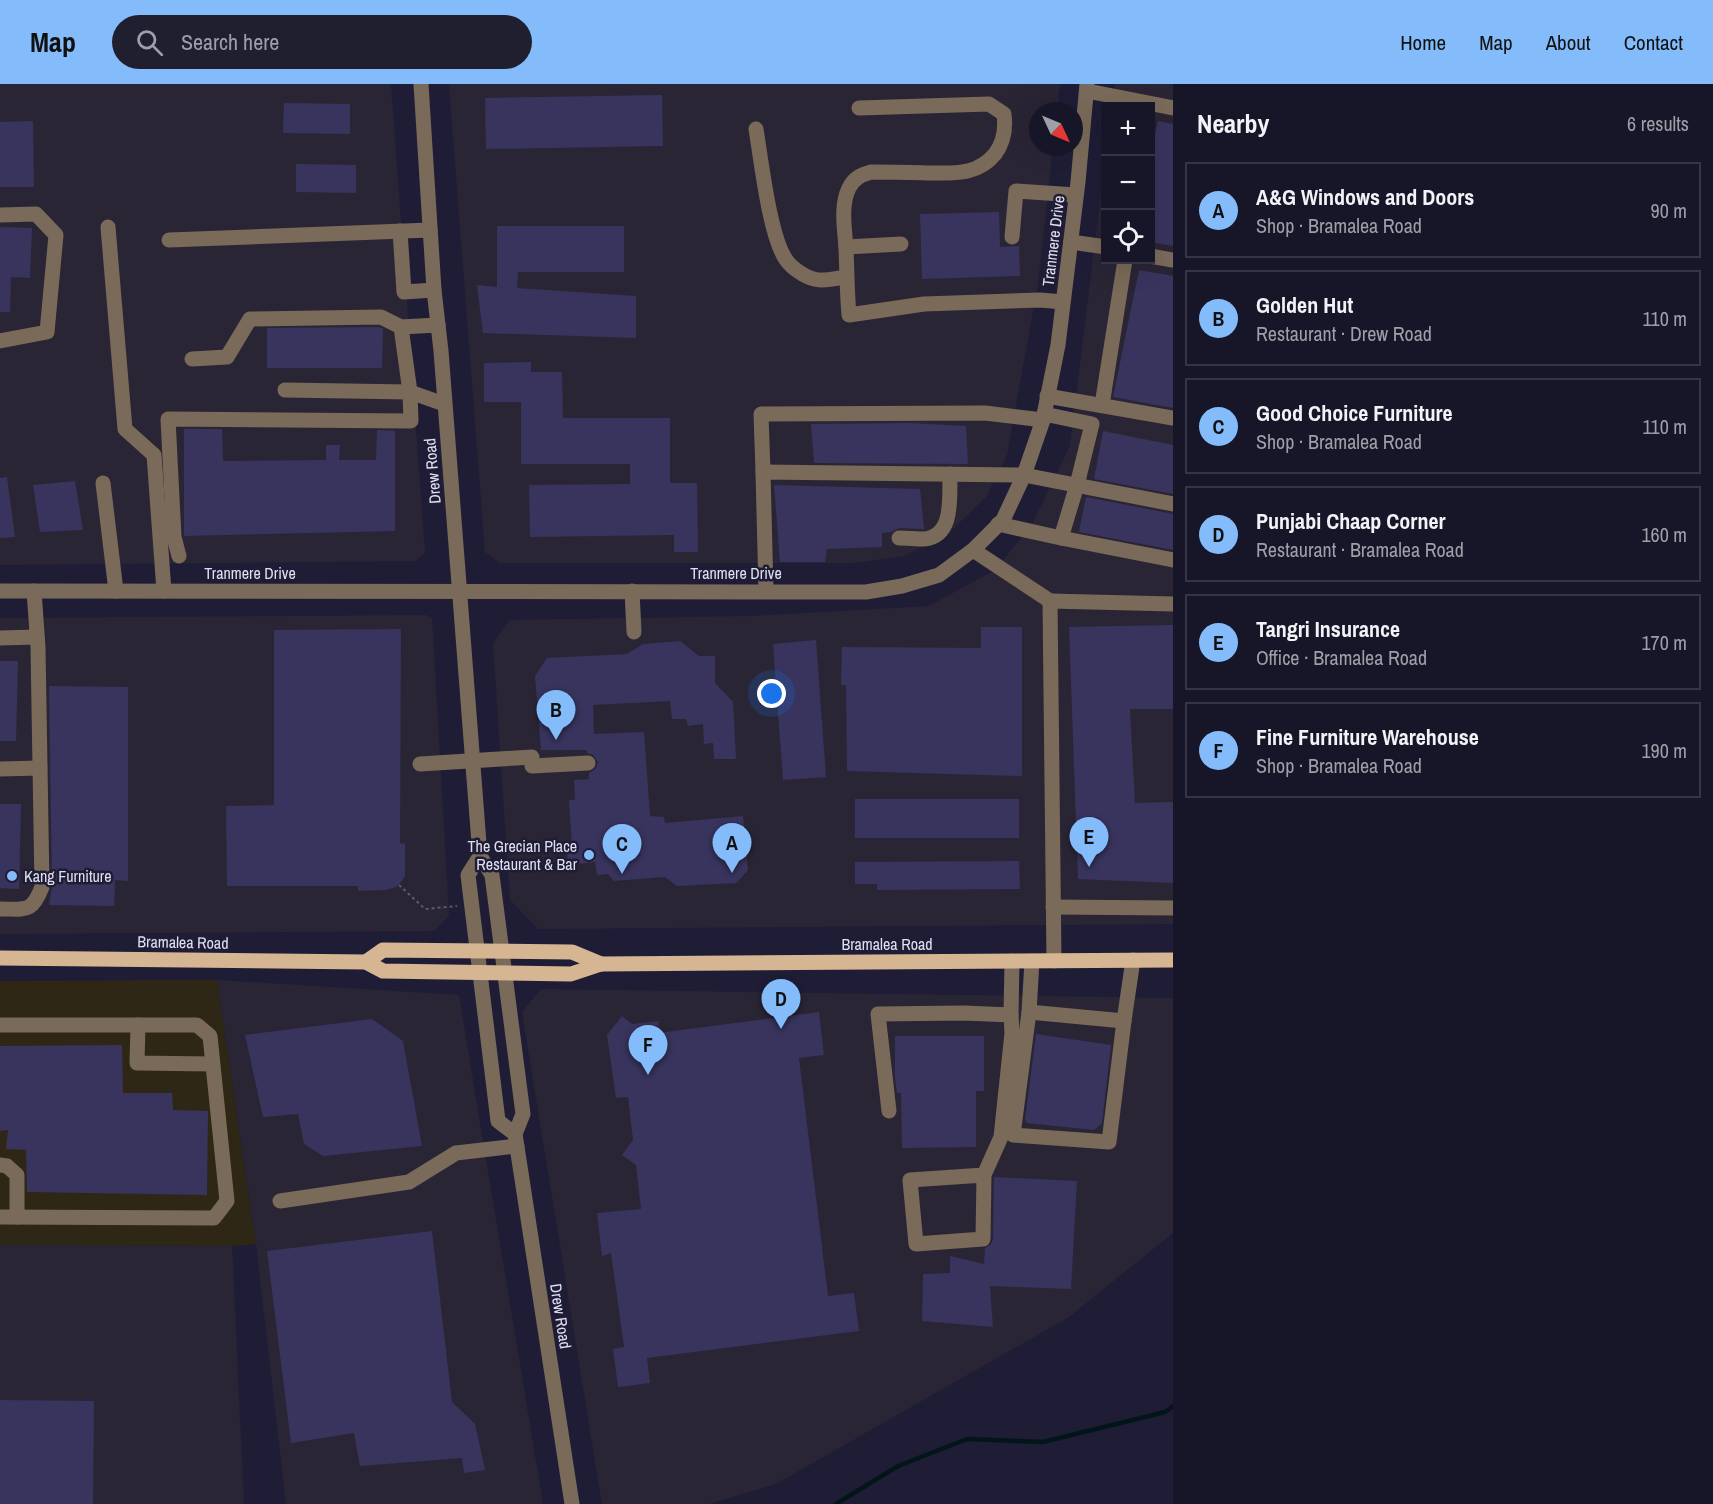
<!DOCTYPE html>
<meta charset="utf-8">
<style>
:root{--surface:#171628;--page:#201f30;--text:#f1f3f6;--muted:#9e9fa8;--line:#363545;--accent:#84bcfb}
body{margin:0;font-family:"Archivo Narrow",sans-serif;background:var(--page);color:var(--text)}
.controls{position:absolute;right:18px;top:18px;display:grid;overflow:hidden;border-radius:0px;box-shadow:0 6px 24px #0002}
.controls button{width:54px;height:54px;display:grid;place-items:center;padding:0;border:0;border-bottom:2px solid var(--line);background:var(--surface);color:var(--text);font:30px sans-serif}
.compass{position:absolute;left:1029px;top:18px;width:54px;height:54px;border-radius:50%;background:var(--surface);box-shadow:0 6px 24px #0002;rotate:134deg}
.you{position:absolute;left:772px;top:610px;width:21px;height:21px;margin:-15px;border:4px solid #fff;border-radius:50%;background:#1a73e8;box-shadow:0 0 0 9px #1a73e833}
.badge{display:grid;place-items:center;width:39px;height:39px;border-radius:50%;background:var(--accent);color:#111;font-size:20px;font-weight:700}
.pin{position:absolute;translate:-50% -50px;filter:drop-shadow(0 2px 3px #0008)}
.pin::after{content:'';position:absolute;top:32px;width:21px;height:18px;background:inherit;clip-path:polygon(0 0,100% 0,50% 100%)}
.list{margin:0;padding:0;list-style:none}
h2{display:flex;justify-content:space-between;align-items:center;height:78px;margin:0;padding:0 24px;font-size:26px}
h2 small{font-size:20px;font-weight:400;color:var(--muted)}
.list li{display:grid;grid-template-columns:39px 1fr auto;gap:18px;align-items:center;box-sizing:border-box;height:96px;margin:0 12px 12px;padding:0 12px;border:2px solid var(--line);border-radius:0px}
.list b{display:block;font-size:22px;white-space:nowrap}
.list p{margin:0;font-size:20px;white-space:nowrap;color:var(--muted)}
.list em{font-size:20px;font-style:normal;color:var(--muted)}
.icon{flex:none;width:33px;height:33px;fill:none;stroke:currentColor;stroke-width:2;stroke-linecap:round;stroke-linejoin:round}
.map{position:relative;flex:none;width:1173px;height:1420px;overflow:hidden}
header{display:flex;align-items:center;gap:36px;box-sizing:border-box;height:84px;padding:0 30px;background:var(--accent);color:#111}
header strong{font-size:28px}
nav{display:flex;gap:33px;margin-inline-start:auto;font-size:21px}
.search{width:420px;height:54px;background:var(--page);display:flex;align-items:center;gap:15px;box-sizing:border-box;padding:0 21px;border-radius:33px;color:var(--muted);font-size:22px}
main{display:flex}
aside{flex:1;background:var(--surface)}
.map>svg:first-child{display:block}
.commercial{fill:#2e2716}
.industrial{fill:#2a2535}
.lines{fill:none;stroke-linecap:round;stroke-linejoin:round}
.stream{stroke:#021519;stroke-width:4.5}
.building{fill:#38345d}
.path{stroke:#5b5970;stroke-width:2;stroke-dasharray:3 3;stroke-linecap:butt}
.minor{stroke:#7a6a59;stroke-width:15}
.major{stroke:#d5b592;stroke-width:15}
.poi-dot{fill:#84bcfb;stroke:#1f1d36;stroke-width:2}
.labels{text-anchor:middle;stroke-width:5;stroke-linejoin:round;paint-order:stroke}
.street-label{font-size:16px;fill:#e0dff1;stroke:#1f1d36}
.poi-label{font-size:16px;fill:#e0dff1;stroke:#1f1d36;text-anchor:end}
</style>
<header>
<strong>Map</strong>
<div class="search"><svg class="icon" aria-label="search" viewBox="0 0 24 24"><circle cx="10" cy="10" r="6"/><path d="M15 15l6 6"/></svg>Search here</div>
<nav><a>Home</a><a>Map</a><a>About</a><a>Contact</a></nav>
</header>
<main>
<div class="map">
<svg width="1173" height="1420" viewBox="0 0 1173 1420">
<rect width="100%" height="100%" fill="#1f1d36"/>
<path class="commercial" d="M217 896 256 1160 232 1162 0 1161V897Z"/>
<g class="industrial">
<path d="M0 0H391L425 469 416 477 0 481Z"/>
<path d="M449 0H1060L1057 27H1038V63H1053L1038 200 1007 371 986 413 949 449 904 472 854 479H500L485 468Z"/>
<path d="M1115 0H1173V840L538 845 510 816 493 559 510 536 751 532 929 522 995 486 1032 440 1070 362 1105 76 1106 176H1150V22H1112Z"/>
<path d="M426 531 432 534 449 832 434 847 0 850V534Z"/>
<path d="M217 896 459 911 543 1420H286L256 1160Z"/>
<path d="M541 905 1173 914V1149L1069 1233 776 1400 709 1420H602L522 928Z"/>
<path d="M0 1161 232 1162 244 1420H0Z"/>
</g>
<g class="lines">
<path class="stream" d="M836 1420 898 1382 967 1355 1043 1358 1165 1328 1173 1322"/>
</g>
<g class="building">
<path d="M662 11 663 62 486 65 485 14Z"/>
<path d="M284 19 350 20V50L283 49Z"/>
<path d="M33 37 34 103H0V38Z"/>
<path d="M1158 37 1173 40V162L1150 158V74Z"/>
<path d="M296 80 356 81V109L296 108Z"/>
<path d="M999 128 1000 163 1019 162 1020 192 922 195 920 130Z"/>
<path d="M497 142H624V188H518L517 204 636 212V254L483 249 477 201 497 203Z"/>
<path d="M0 143 32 144 30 194 11 193 10 228H0Z"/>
<path d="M1139 186 1173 192V324L1113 313Z"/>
<path d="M379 243 383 245 382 284H267V244Z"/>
<path d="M531 278V288H562L563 334H670V399H697L698 468H674V451L530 453 529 401 630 400V380H521V318H484V279Z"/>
<path d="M910 339 966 342 968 380 814 379 811 340Z"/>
<path d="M184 345H222L223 377 326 376V361H340L339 376H376L377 346 395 347V447L184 452Z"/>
<path d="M1103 347 1173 361V410L1094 395Z"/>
<path d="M7 393 15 453 0 454V394Z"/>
<path d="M75 397 83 446 40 448 33 401Z"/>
<path d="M774 401 920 405 924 445 899 444 891 448 882 449V463L827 465 825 478H780Z"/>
<path d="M1086 413 1173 430V466L1079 448Z"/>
<path d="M1173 541V625H1130L1135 719 1173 718V799L1078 795 1069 543Z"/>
<path d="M981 543H1022V692L847 687 846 601H841L842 563 981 564Z"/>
<path d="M401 545 400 759 405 760V792L401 798 396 803 386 806 358 807V802H227L226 722 274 721V546Z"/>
<path d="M816 556 826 693 783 696 773 560Z"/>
<path d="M680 557 699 572H715V599L733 618 736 675H714L713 659 704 660 703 640 688 642 686 635H672L670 617 593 621 594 650 644 648 650 732 664 733 665 739 743 732 748 786 736 799 677 802 665 793 614 797 608 790 597 791 595 778 569 781 566 764 572 761 569 716H575L574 696 589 695V689L596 684 598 678 593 671 587 669V666H541L535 592 547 574 627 570 643 560Z"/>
<path d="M0 577H18L16 657H0Z"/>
<path d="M49 602 128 603V797L115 796 114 822 49 821 52 803Z"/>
<rect x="855" y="715" width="164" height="39"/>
<path d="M0 720H21L19 805 0 804Z"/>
<path d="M1019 777 1020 805 877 806V800H855V778Z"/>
<path d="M819 928 824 971 799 974 828 1212 854 1209 859 1247 647 1274 650 1299 618 1303 613 1265 624 1263 611 1169 602 1172 597 1129 641 1125 636 1081 622 1071 633 1056 628 1013 616 1014 607 951 622 932 632 940 659 937 658 949Z"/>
<path d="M372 935 403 957 422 1062 323 1072 304 1060 298 1030 263 1033 245 951Z"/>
<path d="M1036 950 1111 961 1102 1039 1094 1046 1027 1039 1025 1036Z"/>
<path d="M895 952H984V1007H976V1063L902 1064 901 1009H897L895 992Z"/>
<path d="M122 961 123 1009H172L173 1026 208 1027 207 1111 27 1108 26 1066 6 1065 8 1046 0 1047V962Z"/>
<path d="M994 1093 1077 1097 1071 1205 990 1202 993 1243 922 1237 923 1190 950 1189V1172L984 1180 985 1164 991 1160 993 1155Z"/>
<path d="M432 1147 452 1318 475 1340 485 1386 464 1389 462 1374 360 1382 354 1349 291 1359 267 1167Z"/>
<path d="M0 1316 94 1317 93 1420H0Z"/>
</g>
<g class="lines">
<path class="path" d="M399 801 425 825 457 822"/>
<g class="minor">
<path d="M421 0 434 206 441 267 480 772 492 791 523 1030 515 1050 572 1420"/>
<path d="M1087 7 1173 24"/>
<path d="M859 24 989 20 1004 30C1006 45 1004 58 995 70 977 92 953 89 927 89 908 88 889 88 871 88 861 91 854 94 849 104 840 122 845 146 846 165 847 187 847 209 849 231L924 220 1040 216 1063 218"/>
<path d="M756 45C761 75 770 156 787 177 792 184 805 193 814 195 823 198 836 194 846 193"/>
<path d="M0 131 36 130 56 151 47 248 0 257"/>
<path d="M108 143 125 345 154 371 164 507"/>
<path d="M400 147 404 208 434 206"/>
<path d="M1012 153 1016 107 1076 111"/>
<path d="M169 156 430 146"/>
<path d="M1071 158 1106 163"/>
<path d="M846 163 901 160"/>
<path d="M1150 172 1173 176"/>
<path d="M192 275 227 273 250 235 381 233 401 243 438 241"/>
<path d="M285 306 410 308 401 243"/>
<path d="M1047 312 1173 334"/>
<path d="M1102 321 1125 176"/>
<path d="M763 388 761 330 985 329 1043 336"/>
<path d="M103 399 116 507"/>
<path d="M998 440 1061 454 1077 401 1092 340 1044 330"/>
<path d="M899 454C907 454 916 455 924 455 955 452 949 412 950 390"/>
<path d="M1061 454 1173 476"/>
<path d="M973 466 1050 517"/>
<path d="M179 472 174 453 168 335 411 337 410 308 444 320"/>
<path d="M0 507 866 508 902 502 939 491 973 466 1003 436 1024 391 1043 336 1058 261 1078 98 1087 0"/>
<path d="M632 507 634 548"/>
<path d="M766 507 763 388 1024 391 1173 420"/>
<path d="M0 554 37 553"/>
<path d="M420 680 532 673"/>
<path d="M532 682 588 679"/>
<path d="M0 685 40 684"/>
<path d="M480 772 468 791 498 1037 515 1050"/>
<path d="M1053 823 1173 824"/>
<path d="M0 825C26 825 32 829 42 803L38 563 34 507"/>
<path d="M1032 877 1029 928 1124 937 1133 876"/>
<path d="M1054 877 1050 517 1173 520"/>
<path d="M1029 928 1013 1051 1109 1058 1124 937"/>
<path d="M0 941H197L210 952 227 1117 214 1134 0 1133"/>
<path d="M138 941 137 979 212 980"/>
<path d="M889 1027 878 930 964 929 1011 931 1012 877"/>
<path d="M0 1081 7 1082 17 1091V1133"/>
<path d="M984 1091 910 1096 916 1160 983 1155 984 1091 1001 1053 1012 949 1011 931"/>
<path d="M280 1117 409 1098 456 1069 517 1062"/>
</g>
<g class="major">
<path d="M0 874 366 878 383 887 571 890 601 880 1173 876"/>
<path d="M366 878 383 866 572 868 601 880"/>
</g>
</g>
<g class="poi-dot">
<circle cx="589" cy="771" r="6"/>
<circle cx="12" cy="792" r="6"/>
</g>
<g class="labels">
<g class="street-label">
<text transform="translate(1053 157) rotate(-83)" y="6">Tranmere Drive</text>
<text transform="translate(432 387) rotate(-95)" y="6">Drew Road</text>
<text x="250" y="495">Tranmere Drive</text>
<text x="736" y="495">Tranmere Drive</text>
<text transform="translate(183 858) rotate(1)" y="6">Bramalea Road</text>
<text x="887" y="866">Bramalea Road</text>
<text transform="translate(561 1232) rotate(81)" y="6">Drew Road</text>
</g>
<g class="poi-label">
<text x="577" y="768">The Grecian Place<tspan x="577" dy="18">Restaurant &amp; Bar</tspan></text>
<text x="24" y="798" text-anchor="start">Kang Furniture</text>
</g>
</g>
</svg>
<div class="controls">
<button>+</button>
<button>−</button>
<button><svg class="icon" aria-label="locate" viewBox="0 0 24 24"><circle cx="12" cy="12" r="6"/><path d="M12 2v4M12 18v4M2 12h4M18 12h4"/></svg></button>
</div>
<svg class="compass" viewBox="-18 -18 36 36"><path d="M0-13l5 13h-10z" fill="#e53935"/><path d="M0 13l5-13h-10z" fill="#9e9fa8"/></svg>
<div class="you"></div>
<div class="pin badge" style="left:732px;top:789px">A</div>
<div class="pin badge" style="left:556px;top:656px">B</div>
<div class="pin badge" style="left:622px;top:790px">C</div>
<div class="pin badge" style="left:781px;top:945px">D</div>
<div class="pin badge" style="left:1089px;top:783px">E</div>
<div class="pin badge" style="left:648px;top:991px">F</div>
</div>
<aside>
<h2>Nearby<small>6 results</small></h2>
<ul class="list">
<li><span class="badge">A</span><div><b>A&amp;G Windows and Doors</b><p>Shop · Bramalea Road</p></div><em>90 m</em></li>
<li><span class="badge">B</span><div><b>Golden Hut</b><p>Restaurant · Drew Road</p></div><em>110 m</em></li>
<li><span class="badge">C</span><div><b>Good Choice Furniture</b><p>Shop · Bramalea Road</p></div><em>110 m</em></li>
<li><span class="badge">D</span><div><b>Punjabi Chaap Corner</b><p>Restaurant · Bramalea Road</p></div><em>160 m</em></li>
<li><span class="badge">E</span><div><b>Tangri Insurance</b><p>Office · Bramalea Road</p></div><em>170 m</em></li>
<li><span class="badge">F</span><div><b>Fine Furniture Warehouse</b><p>Shop · Bramalea Road</p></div><em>190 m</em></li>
</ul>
</aside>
</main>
